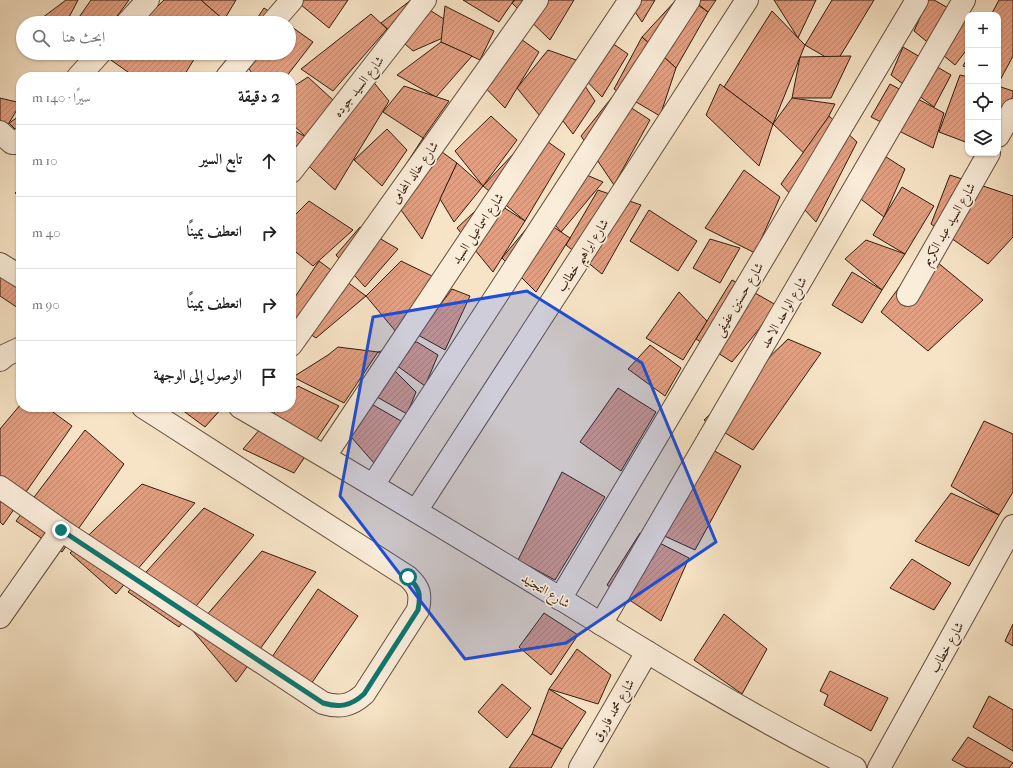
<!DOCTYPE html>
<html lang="ar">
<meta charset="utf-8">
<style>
:root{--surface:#fff;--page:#f2f2f2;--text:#222;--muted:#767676;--line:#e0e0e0}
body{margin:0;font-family:"IM FELL French Canon",Amiri,serif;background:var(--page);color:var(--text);direction:rtl}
.controls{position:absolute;right:12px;top:12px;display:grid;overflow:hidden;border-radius:8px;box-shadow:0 1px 3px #0004}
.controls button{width:36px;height:36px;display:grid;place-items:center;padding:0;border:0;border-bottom:1px solid var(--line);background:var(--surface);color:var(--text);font:20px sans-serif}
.stop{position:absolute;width:12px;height:12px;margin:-9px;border:3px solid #0f766e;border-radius:50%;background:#fff}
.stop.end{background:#0f766e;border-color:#fff;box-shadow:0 1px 4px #0008}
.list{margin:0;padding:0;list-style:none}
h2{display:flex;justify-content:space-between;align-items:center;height:52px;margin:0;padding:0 16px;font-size:17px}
h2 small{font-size:13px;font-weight:400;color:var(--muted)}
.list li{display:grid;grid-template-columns:26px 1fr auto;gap:12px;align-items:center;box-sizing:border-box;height:72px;padding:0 16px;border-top:1px solid var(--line)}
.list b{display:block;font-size:15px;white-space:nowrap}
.list em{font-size:13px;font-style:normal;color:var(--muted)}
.icon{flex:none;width:22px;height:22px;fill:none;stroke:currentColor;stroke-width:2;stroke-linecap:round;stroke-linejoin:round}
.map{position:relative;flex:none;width:1013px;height:768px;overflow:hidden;direction:ltr}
.search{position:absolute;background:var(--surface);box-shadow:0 1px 3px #0004;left:16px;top:16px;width:280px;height:44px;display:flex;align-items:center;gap:10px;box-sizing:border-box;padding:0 14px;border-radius:22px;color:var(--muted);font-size:15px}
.panel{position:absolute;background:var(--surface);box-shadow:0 1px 3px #0004;left:16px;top:72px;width:280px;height:340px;border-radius:16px;direction:rtl}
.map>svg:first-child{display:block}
.building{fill:url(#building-hatch);stroke:#331c0e}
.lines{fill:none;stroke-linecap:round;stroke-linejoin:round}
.minor-casing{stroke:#644e3c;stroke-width:24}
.minor{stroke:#faedda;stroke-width:22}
.route{stroke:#0f766e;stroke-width:5}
.marked{fill:#1d4ed8;fill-opacity:0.2;stroke:#1d4ed8;stroke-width:3;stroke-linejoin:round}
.labels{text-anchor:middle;stroke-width:3.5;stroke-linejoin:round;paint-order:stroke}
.street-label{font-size:13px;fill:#331c0e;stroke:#faedda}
</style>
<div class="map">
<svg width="1013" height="768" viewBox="0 0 1013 768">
<defs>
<pattern id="building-hatch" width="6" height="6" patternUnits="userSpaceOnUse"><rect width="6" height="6" fill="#e29f82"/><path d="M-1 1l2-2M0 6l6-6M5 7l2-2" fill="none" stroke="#c2886f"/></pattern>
</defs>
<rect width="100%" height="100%" fill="#f7e4c6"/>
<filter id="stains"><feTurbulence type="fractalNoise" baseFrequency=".005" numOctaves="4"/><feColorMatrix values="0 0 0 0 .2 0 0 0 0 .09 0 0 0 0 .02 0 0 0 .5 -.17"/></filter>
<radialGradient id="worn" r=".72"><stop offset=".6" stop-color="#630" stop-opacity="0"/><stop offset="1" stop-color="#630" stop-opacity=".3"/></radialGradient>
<g class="building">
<path d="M66 0H78L66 23H47L42 18Z"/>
<path d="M91 0H129L112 23H75Z"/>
<path d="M164 0H201L224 20 221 23H157L147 17Z"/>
<path d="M201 0H236L224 20Z"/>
<path d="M295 0H348L329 28Z"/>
<path d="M411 0H414L461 30 413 51 381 23Z"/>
<path d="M463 0H514L499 22Z"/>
<path d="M515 0H574L550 40 512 3Z"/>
<path d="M627 0H655L642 22Z"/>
<path d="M676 0H691L708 12 676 68 642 37Z"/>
<path d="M693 0H716L708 12Z"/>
<path d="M774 0H816L798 38Z"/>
<path d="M832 0H874L836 63 805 45Z"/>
<path d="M928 0H934L968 19V48L955 65 914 31Z"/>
<path d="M999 0H1013V56L998 84V15H991Z"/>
<path d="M445 6 494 31 480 60 441 42Z"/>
<path d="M264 8 286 23H254Z"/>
<path d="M772 11 805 45 773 124 724 87Z"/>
<path d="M371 14 387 29 333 91 301 69Z"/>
<path d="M289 25 313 42 286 77H254L240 53H289Z"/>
<path d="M507 29 539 52 505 108 471 73Z"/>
<path d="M642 37 676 68 660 116 614 89Z"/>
<path d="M441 42 472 56 436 97 397 75Z"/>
<path d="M612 43 628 54 602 97 580 74Z"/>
<path d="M903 47 951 75 934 107 891 75Z"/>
<path d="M548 50 579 61 540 116 517 88Z"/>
<path d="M113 53H198L183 77H135L108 58Z"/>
<path d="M851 56 831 98H792L800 57Z"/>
<path d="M968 57V68L963 66Z"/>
<path d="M960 75 968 77V143L939 132Z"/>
<path d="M308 77 334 101 306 137 291 123V88Z"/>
<path d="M371 79 389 101 335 190 301 159Z"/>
<path d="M720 84 773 124 759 166 706 115Z"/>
<path d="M890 84 944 113 933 148 871 117Z"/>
<path d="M404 86 449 101 423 138 383 112Z"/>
<path d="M585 86 595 101 573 134 560 117Z"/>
<path d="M998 86 1013 91V96L998 120Z"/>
<path d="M613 96 650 120 614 185 581 136Z"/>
<path d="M0 98 21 103 0 138Z"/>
<path d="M792 98 835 104 808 157 773 124Z"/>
<path d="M21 115V135L9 123Z"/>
<path d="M491 116 517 140 483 186 455 151Z"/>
<path d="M829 116 857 142 816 222 781 184Z"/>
<path d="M291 129 306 137 291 151Z"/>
<path d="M387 129 407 150 382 186 354 160Z"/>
<path d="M534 132 565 154 525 221 483 186Z"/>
<path d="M423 138 457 163 422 239 388 192Z"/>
<path d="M869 146 905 169 884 217 844 186Z"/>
<path d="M457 163 483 186 454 222 440 199Z"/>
<path d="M568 167 603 182 561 232 542 209Z"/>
<path d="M744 170 780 197 755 253 705 228Z"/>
<path d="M950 175 1013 196V237L988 264 931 224Z"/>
<path d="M902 187 934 206 905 254 873 235Z"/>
<path d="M21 188V197L15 193Z"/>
<path d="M598 190 641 205 602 274 566 245Z"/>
<path d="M489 198 525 221 493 272 457 228Z"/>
<path d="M309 201 353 230 313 266 291 248V219Z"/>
<path d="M649 210 697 241 678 271 630 241Z"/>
<path d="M537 216 570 238 536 292 502 258Z"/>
<path d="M360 227 398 249 365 287 336 255Z"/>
<path d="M710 239 740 248 720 283 693 268Z"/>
<path d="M866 240 905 254 882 290 845 259Z"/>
<path d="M925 252 983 300 928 351 881 312Z"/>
<path d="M21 255V310L0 296V276Z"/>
<path d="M319 261 366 296 316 338 291 321V303Z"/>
<path d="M401 261 434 277 397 333 366 296Z"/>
<path d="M852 272 882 290 862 323 832 305Z"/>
<path d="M732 280 778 306 732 362 696 339Z"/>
<path d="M452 289 470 296 445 350 418 335Z"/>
<path d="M679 292 707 321 683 360 646 338Z"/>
<path d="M788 339 821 353 753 450 704 420Z"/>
<path d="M417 342 438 355 425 386 378 352Z"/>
<path d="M650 345 681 368 665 396 628 369Z"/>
<path d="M338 347 378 352 344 403 293 377 328 355Z"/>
<path d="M387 363 416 392 407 414 377 397Z"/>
<path d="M298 386 339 406 294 473 243 449 279 407H291V394Z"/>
<path d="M618 388 656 412 621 471 580 442Z"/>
<path d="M363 399 401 421 381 471 337 421Z"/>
<path d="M21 404V407H46L72 426 3 525 0 522V429Z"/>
<path d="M178 407H223L205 427Z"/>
<path d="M984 421 1013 434V492L999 515 951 486Z"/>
<path d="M85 430 124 464 62 552 16 521Z"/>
<path d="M697 441 741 466 695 550 647 528Z"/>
<path d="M562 472 605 497 555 580 518 560Z"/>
<path d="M142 484 195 503 116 594 70 553Z"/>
<path d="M951 493 999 515 969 566 915 541Z"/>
<path d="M204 508 254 535 179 627 128 592Z"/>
<path d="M640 533 689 558 661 621 607 585Z"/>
<path d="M262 551 316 572 236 682 193 631Z"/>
<path d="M912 559 951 583 934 610 890 588Z"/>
<path d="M318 589 358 616 311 684 272 657Z"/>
<path d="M544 613 578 635 551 675 519 647Z"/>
<path d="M724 614 767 649 742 694 694 660Z"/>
<path d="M1013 624V646L1005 641Z"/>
<path d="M577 649 611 675 598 704 549 689Z"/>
<path d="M830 671 888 698 871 731 824 705 828 695 820 691Z"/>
<path d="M502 684 531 708 507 738 478 712Z"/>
<path d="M549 689 586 712 562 749 532 734Z"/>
<path d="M989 696 1013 710V751L973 727Z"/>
<path d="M532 734 562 749 551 768H509Z"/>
<path d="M968 737 1013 763 1009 768H967L952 760Z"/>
</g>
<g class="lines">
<g class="minor-casing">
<g id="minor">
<path d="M127 23 148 0"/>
<path d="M272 23 292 0"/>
<path d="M78 77 100 53"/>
<path d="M227 77 247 53"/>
<path d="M0 132 12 143H17L21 139"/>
<path d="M998 136 1013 110"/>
<path d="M291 172 425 0"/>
<path d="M0 264 21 277"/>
<path d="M908 295 989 153"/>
<path d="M291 345 537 0"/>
<path d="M0 360 6 355 21 348"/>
<path d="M240 407C344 467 446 529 548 591 648 653 749 716 855 768"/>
<path d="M325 456 630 0"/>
<path d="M373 485 689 0"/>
<path d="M0 487 61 530 323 703C339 708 351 706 364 694L418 610C421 595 420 588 408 577L143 407"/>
<path d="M416 511 747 0"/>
<path d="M560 599 917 0"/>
<path d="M0 617 61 530"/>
<path d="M601 624 964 0"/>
<path d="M580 768 647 652"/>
<path d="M879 768 1013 526"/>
</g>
</g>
<use href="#minor" class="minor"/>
</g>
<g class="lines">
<path class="route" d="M61 530 323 703C339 708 351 706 364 694L418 610C421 595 420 588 408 577"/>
</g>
<path class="marked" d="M527 291 642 363 716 542 566 643 465 659 340 496 373 317Z"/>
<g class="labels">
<g class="street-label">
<text transform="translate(358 86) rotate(-52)" y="5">شارع السيد جوده</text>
<text transform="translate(414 172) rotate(-55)" y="5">شارع خالد المحامى</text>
<text transform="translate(948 224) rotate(-60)" y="5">شارع السيد عبد الكريم</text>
<text transform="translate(477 228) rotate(-56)" y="5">شارع اسماعيل السيد</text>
<text transform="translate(582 255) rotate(-57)" y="5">شارع ابراهيم خطاب</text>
<text transform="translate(738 299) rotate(-59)" y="5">شارع حسنين عفيفى</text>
<text transform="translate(783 312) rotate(-60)" y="5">شارع الواحد الاحد</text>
<text transform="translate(546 590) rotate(31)" y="5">شارع التجنيد</text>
<text transform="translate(946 647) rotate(-61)" y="5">شارع خطاب</text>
<text transform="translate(613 710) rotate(-60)" y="5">شارع محمد فاروق</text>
</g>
</g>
<rect width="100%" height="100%" filter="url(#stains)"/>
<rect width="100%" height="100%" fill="url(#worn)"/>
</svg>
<div class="controls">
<button>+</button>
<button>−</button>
<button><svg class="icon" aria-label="locate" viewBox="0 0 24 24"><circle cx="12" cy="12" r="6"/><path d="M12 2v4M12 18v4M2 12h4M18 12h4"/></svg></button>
<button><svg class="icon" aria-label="layers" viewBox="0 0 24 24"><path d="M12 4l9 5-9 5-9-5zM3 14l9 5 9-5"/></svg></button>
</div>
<div class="stop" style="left:408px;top:577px"></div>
<div class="stop end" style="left:61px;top:530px"></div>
<div class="search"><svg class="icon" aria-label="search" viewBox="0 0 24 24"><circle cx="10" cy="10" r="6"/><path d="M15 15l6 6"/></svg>ابحث هنا</div>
<section class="panel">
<h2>2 دقيقة<small>سيرًا · 140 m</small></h2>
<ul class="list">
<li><svg class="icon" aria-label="ahead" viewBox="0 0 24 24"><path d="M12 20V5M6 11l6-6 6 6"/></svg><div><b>تابع السير</b></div><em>10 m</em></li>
<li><svg class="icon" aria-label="right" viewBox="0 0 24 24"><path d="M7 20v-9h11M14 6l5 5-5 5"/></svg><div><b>انعطف يمينًا</b></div><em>40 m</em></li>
<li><svg class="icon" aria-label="right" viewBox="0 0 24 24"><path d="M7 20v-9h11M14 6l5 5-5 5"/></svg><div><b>انعطف يمينًا</b></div><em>90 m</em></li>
<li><svg class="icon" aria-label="arrive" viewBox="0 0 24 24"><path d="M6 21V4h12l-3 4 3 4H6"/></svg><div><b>الوصول إلى الوجهة</b></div></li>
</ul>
</section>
</div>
